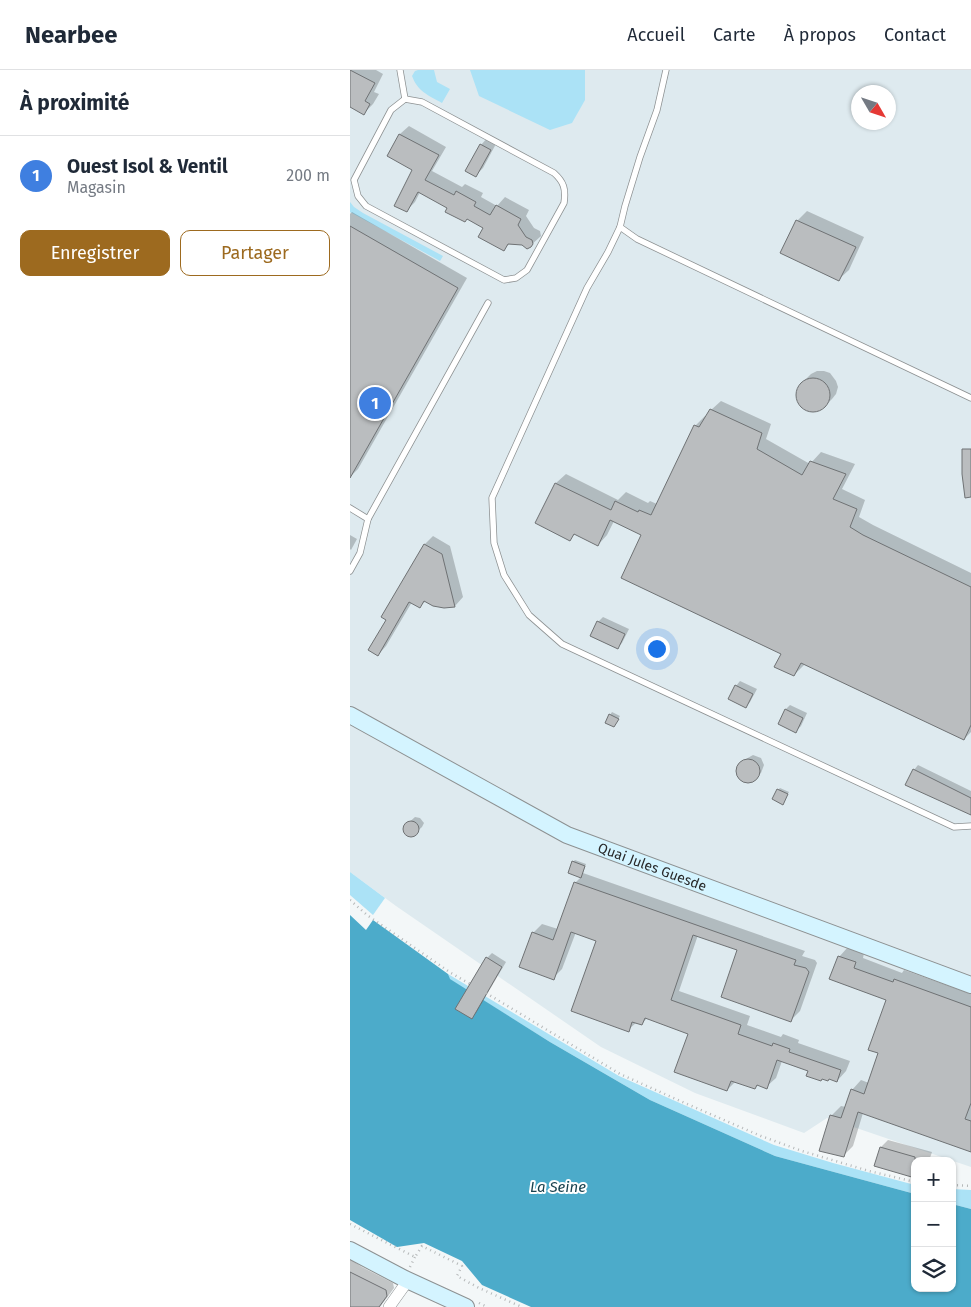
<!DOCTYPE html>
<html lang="fr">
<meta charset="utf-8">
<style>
:root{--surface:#fff;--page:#f2f2f3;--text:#1f2937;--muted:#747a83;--line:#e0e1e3;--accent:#9d6a1f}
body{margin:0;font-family:"Fira Sans",sans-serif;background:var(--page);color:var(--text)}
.controls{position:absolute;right:15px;bottom:15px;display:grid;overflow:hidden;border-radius:10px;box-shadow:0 1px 4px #0004}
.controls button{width:45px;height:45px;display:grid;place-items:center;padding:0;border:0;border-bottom:1px solid var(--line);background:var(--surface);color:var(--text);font:25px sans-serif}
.compass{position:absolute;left:501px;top:15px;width:45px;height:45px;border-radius:50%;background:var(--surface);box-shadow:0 1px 4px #0004;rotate:129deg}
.you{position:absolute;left:306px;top:578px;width:18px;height:18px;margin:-12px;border:4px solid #fff;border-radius:50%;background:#1a73e8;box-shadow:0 0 0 8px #1a73e833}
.badge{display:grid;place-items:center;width:32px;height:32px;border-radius:50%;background:var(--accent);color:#fff;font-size:16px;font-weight:700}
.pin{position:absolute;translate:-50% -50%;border:2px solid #fff;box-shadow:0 1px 5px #0006}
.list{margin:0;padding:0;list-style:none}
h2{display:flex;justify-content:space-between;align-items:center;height:65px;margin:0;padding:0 20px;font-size:21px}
h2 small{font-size:16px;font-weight:400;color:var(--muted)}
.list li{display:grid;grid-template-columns:32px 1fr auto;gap:15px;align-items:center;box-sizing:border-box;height:80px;padding:0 20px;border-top:1px solid var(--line)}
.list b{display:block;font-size:19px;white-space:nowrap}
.list p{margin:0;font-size:16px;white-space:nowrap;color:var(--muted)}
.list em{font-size:16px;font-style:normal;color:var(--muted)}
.actions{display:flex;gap:10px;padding:15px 20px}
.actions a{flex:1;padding:11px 0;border:1px solid var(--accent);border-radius:10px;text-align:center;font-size:18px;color:var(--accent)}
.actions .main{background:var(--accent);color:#fff}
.icon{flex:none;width:28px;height:28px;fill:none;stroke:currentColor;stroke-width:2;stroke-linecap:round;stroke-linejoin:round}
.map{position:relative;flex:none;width:621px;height:1237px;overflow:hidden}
header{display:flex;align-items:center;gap:30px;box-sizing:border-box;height:70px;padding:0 25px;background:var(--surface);border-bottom:1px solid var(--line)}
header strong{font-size:24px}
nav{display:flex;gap:28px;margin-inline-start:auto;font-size:18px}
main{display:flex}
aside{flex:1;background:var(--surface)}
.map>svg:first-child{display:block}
.built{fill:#deeaef;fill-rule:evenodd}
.green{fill:#abe2f6}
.water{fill:#4cabca}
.shadow{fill:#0003}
.building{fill:#babdbf;stroke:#6f7274}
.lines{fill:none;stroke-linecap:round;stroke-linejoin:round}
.lane-casing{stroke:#8d9192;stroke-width:7}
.street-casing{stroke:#8d9192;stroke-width:12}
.secondary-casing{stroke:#8d9192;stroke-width:18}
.path{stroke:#b5b8b9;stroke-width:2.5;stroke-dasharray:1 4;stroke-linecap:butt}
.lane{stroke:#fff;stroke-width:5.5}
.street{stroke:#fff;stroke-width:11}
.secondary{stroke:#d4f4ff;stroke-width:16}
.labels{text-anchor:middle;stroke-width:4;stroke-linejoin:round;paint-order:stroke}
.street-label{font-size:14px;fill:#292a2b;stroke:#fff}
.water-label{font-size:15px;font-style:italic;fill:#18424f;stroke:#fff}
</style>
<header>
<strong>Nearbee</strong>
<nav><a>Accueil</a><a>Carte</a><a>À propos</a><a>Contact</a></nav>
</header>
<main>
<aside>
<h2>À proximité<small></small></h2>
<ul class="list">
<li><span class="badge" style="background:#3f7fe0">1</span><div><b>Ouest Isol &amp; Ventil</b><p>Magasin</p></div><em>200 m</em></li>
</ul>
<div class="actions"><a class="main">Enregistrer</a><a>Partager</a></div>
</aside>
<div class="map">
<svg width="621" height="1237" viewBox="0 0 621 1237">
<rect width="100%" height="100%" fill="#f3f7f8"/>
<path class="built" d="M0 0H621V1097L477 1048 454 1063 345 1023 251 977 46 836 0 802ZM508 22H538V52H508Z"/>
<g class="green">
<path d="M68 0H84L87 12 100 19 92 33C78 25 68 22 62 6L65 1Z"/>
<path d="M120 0H235V30L222 53 200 60 129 26Z"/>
<path d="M0 132 4 137 13 143 93 186 90 191 0 142Z"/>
<path d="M0 802 35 828 23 845 0 825Z"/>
<path d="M98 904 269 1006 424 1075 483 1093 565 1115V1124L425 1086 300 1030 200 972 99 909Z"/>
<path d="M602 1119 621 1120V1139L602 1134Z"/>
</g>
<path class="water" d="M0 845 16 860 23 850 98 904 100 909 200 972 300 1030 425 1086 565 1124V1218H602V1134L621 1139V1237H181L132 1215 112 1191 74 1173 47 1177 0 1150Z"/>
<g class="shadow">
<path d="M0 0H26L33 4 24 22 29 24 23 34 14 43 0 36Z"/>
<path d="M59 56 96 77 82 101 112 117 115 114 133 123 131 127 147 136 155 127 179 140 176 146 184 158 190 161 191 166 179 177 172 174 160 173 154 179 134 158 70 122 65 132 56 141 64 99 39 85 50 64Z"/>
<path d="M138 67 147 72 133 98 126 105 131 75Z"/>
<path d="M457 141 514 167 499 200 489 209 432 182 448 150Z"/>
<path d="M2 142 117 208 8 399 0 407V144Z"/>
<path d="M467 301H474L480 303 486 311 488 317 486 324 482 329 474 337 465 341 458 340 452 337 448 331 447 324 449 318 453 312 461 304Z"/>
<path d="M371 331 421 354 416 369 460 394 471 382 505 394 492 419 515 430 509 447 523 455 621 503V662L614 669 455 594 444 605 432 583 293 465 264 451 257 465 248 475 225 464 220 469 187 453 206 413 216 404 268 430 276 422 298 433 300 431 307 434 345 356 355 346 357 347 361 340Z"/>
<path d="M0 465 7 469 1 480 0 479Z"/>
<path d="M83 466 100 476 113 527 105 536 76 531 69 537 62 532 36 576 28 585 38 549 75 474Z"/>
<path d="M253 547 279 559 272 573 267 578 241 566 248 552Z"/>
<path d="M390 611 407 619 400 632 396 637 386 616Z"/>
<path d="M440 635 457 643 451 656 446 661 429 653 436 639Z"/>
<path d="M262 642 270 646 265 654 256 652Z"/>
<path d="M403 685 411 688 414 695 411 703 406 708 399 711H395L391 709 388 702 391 694 396 689Z"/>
<path d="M568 695 621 721V744L564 700Z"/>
<path d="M430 718 439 722 433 733 428 720Z"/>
<path d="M65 747 70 748 74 753 72 757 62 766 57 765 55 760V756Z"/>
<path d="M225 790 236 794 233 803 455 881 452 886 465 890 467 893 450 941 441 950 389 880 348 865 329 921 400 946 397 955 431 967 433 964 449 970 448 973 500 991 496 1001 487 1011 432 991 426 1008 416 1017 409 1014 405 1018 386 1011 377 1020 340 963 297 948 292 954 287 952 278 960 247 870 226 862 212 899 203 908 183 863 192 854 208 859 225 813 231 807 223 792Z"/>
<path d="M498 877 514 883 513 888 552 903 554 900 621 924V1081L513 1043 503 1076 493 1086 481 1046 491 1036 496 1037 502 1020 511 1010 519 1013 530 983 538 929 489 887Z"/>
<path d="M142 883 156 892 126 943 122 948 137 888Z"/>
<path d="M538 1070 582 1082 579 1091H565L526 1095 531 1077Z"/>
<path d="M0 1189 12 1197 43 1213 44 1218 30 1237H0Z"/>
</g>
<g class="building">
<path d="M0 0 25 13 15 31 20 34 14 45 0 37Z"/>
<path d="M49 64 89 85 75 110 104 125 106 121 126 132 124 136 140 145 146 135 171 149 168 155 176 167 182 170 183 174 181 177 177 179 172 175 158 174 154 181 128 167 133 158 117 149 115 152 95 142 97 138 68 122 57 142 44 136 62 100 37 86Z"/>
<path d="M130 74 141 80 126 107 115 101Z"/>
<path d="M446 150 506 177 489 211 430 183Z"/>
<path d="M0 156 108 218 0 408Z"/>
<circle cx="463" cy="325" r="17"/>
<path d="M360 339 412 363 407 379 452 405 460 391 496 404 483 429 507 439 500 457 513 465 621 517V655L614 670 451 593 444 606 424 597 431 584 271 508 291 465 260 450 248 476 224 464 220 471 185 453 205 413 261 440 265 431 288 442 289 440 301 445 344 355 349 357Z"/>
<path d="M612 379H621V427L615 428 612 404Z"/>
<path d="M74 474 92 484 105 537 94 538 83 536 74 531 70 538 59 532 28 586 18 580 36 550 31 547Z"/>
<path d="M247 551 275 564 268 579 240 566Z"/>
<path d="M385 615 403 624 396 638 378 629Z"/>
<path d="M435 639 453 648 446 663 428 654Z"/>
<path d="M259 644 269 649 264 657 255 653Z"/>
<circle cx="398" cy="701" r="12"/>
<path d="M563 699 621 728V745L555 715Z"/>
<path d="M427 719 438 724 433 735 422 729Z"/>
<circle cx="61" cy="759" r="8"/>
<path d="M222 791 235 796 231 808 218 803Z"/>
<path d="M224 812 446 890 444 895 456 898 459 902 441 952 371 927 387 880 343 865 321 930 391 955 388 964 422 976 423 973 440 979 439 982 491 1000 487 1012 479 1009 478 1011 472 1009 471 1011 456 1006 458 1001 427 990 417 1019 407 1015 405 1019 381 1011 377 1021 324 1002 338 964 295 948 292 955 282 952 279 962 221 941 246 871 221 862 204 910 169 897 182 862 203 870Z"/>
<path d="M488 886 506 892 504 898 543 912 544 909 621 937V1033L615 1049 621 1051V1082L508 1042 494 1087 469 1081 480 1045 491 1048 501 1019 514 1024 528 983 518 980 536 930 479 909Z"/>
<path d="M136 887 152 897 122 949 105 939Z"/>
<path d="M530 1077 565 1087V1108L524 1096Z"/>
<path d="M0 1202 36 1220 37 1226 29 1237H0Z"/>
</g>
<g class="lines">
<g class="lane-casing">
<g id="lane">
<path d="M50 0 55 29"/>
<path d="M316 0 307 40 290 87 275 136 270 157 258 182 237 218 142 428 144 473 154 505 179 545 212 574 604 757 621 756"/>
<path d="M55 29 72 32 204 103C214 112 216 119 214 133L177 200 166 208 154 210 16 136 8 126 4 110 41 40Z"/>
<path d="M270 157 287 169 621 328"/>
<path d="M0 438 18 449"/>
<path d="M0 501 10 483 18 449 138 233"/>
</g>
</g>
<g class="street-casing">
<path id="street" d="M39 1237 54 1216"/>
</g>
<g class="secondary-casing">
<g id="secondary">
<path id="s1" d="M0 645 217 765 621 915"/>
<path d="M0 1180 55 1209 116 1237"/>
</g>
</g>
<g class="path">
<path d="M0 830 17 845 101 903 120 914"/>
<path d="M136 923 270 1004 337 1034 411 1066 452 1081 519 1101 565 1112"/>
<path d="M602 1115 621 1116"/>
<path d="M0 1154 65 1187 72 1176 112 1196 107 1206 129 1218 172 1237"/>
<path d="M60 1197 65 1187"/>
<path d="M129 1233 137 1237"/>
</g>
<use href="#lane" class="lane"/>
<use href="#street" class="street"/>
<use href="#secondary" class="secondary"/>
</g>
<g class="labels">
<g class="street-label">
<text dy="5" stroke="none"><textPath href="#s1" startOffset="339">Quai Jules Guesde</textPath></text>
</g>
<g class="water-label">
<text x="208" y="1122">La Seine</text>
</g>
</g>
</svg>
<div class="controls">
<button>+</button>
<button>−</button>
<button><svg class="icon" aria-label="layers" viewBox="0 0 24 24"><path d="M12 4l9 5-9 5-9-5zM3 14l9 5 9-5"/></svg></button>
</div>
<svg class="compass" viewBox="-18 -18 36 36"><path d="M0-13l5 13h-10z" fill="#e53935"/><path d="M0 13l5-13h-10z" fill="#747a83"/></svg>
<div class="you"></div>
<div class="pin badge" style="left:25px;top:333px;background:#3f7fe0">1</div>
</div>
</main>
